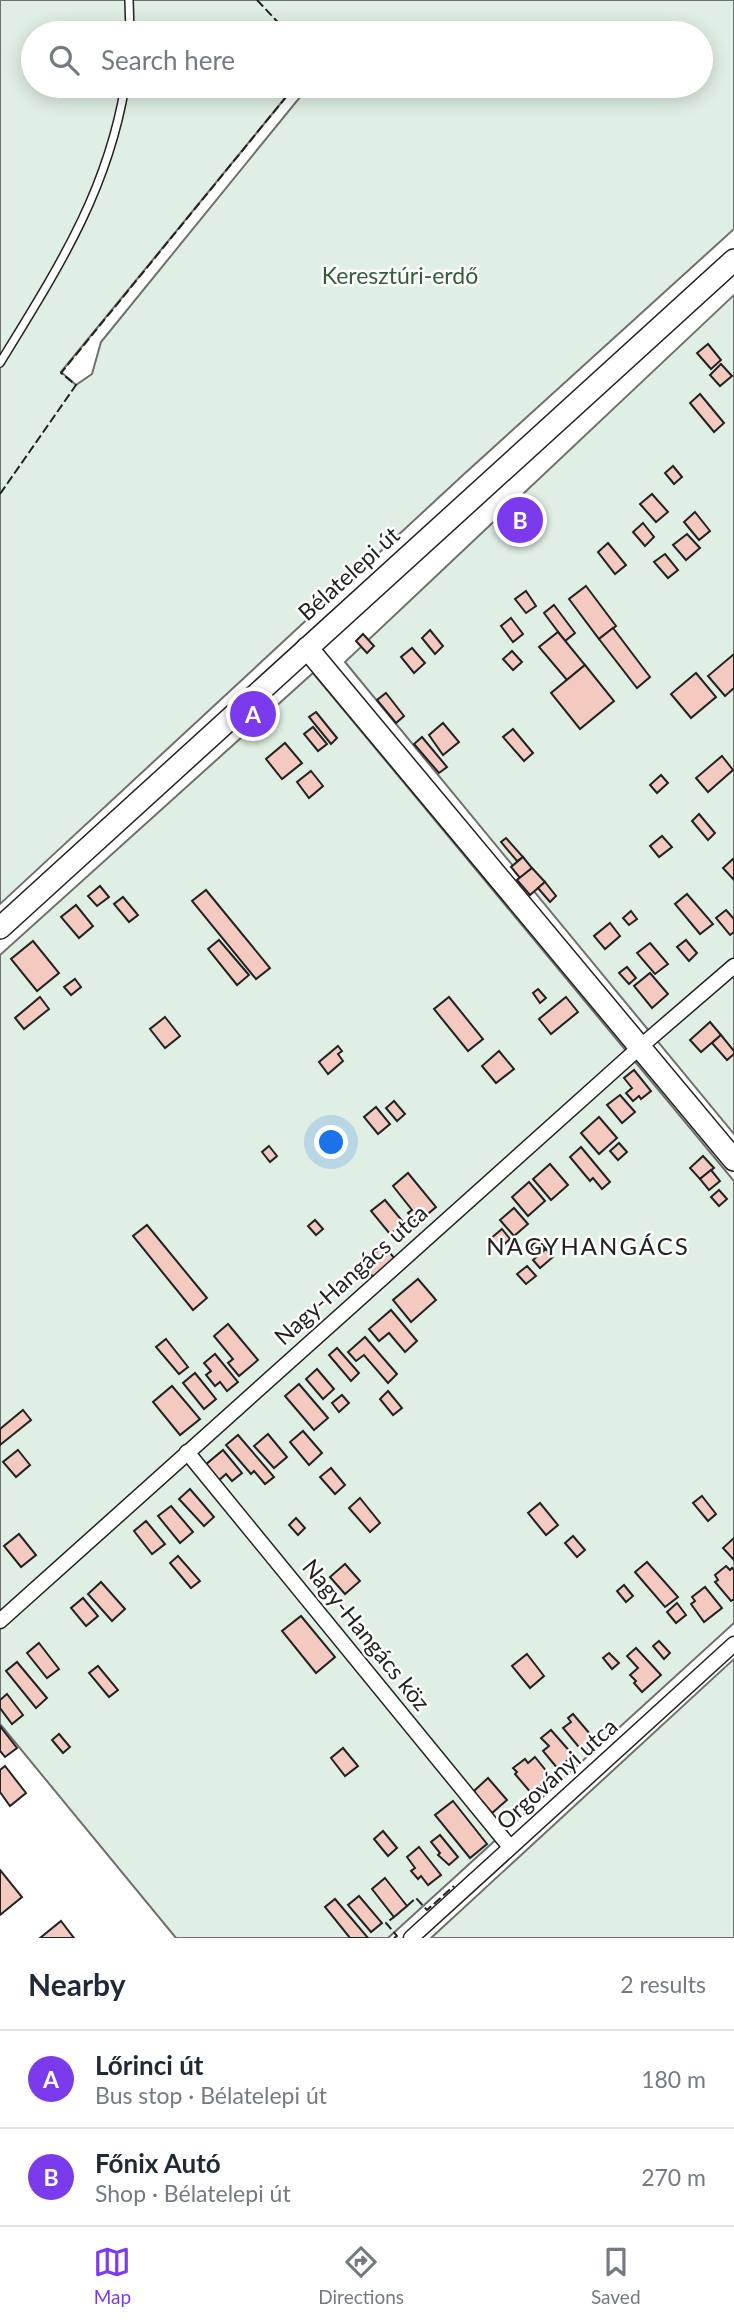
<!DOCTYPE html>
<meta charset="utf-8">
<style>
:root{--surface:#fff;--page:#f6f6f7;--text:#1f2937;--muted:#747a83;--line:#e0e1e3;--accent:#7c3aed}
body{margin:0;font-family:Lato,sans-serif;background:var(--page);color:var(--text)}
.you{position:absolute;left:332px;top:1143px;width:24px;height:24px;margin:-18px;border:5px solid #fff;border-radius:50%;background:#1a73e8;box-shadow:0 0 0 10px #1a73e833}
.badge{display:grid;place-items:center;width:46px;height:46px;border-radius:50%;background:var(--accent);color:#fff;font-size:23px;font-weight:700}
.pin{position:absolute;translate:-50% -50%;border:4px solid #fff;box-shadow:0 2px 7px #0006}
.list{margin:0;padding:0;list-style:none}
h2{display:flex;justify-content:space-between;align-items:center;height:91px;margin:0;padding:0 28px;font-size:30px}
h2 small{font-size:23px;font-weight:400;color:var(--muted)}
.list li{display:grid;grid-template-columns:46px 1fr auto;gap:21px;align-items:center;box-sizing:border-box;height:98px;padding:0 28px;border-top:2px solid var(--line)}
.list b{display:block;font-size:26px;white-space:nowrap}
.list p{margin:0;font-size:23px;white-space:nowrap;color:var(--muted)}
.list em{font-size:23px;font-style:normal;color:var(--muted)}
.icon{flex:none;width:38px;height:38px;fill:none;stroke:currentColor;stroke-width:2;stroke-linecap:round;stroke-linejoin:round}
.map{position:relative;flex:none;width:734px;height:1938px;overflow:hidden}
.search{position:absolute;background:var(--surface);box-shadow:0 4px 18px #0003;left:21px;right:21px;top:21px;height:77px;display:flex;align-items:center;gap:18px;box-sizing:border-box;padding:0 24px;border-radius:38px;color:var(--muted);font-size:26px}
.sheet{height:287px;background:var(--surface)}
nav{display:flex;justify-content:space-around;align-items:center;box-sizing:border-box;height:98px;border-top:2px solid var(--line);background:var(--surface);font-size:19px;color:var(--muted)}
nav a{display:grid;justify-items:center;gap:4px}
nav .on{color:var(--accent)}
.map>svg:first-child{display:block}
.green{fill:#e0efe3;stroke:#6f6f6f;stroke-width:2;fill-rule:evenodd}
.building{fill:#f3c9c0;stroke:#222;stroke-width:2}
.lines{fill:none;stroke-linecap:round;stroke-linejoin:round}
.lane-casing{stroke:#222;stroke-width:10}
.street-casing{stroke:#222;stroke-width:17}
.secondary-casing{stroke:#222;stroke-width:24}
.lane{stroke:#fff;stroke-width:7}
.street{stroke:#fff;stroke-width:14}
.secondary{stroke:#fff;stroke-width:21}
.fence{stroke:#222;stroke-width:2;stroke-dasharray:9 3.5;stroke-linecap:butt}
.labels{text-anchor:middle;stroke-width:5;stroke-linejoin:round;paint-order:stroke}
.park-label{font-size:23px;fill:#2f5e38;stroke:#fff}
.street-label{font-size:23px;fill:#222;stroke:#fff}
.neighbourhood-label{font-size:24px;letter-spacing:2px;fill:#222;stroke:#fff}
</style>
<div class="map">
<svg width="734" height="1938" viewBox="0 0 734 1938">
<rect width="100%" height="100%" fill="#fff"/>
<g class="green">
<path d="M0 0H734V229L463 475 0 904ZM33 33H701V86H309L101 342 92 374 76 385 61 372 295 86H33Z"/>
<path d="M734 295V1134L345 662Z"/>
<path d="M313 673 734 1181V1623L388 1938H176L0 1724V955Z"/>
<path d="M734 1659V1938H431Z"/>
</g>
<g class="building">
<path d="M708 344 721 360 711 369 697 353Z"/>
<path d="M721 364 732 376 720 386 710 375Z"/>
<path d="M700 394 724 423 714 432 690 403Z"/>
<path d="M673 466 682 477 674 484 665 473Z"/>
<path d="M652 494 668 512 656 522 640 504Z"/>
<path d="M695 512 710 531 699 540 684 522Z"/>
<path d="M643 523 654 537 645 546 633 532Z"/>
<path d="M687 534 700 548 686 560 673 545Z"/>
<path d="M608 543 626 565 615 574 598 552Z"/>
<path d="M665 554 678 570 668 578 654 562Z"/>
<path d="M586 586 616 626 599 639 569 599Z"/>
<path d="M526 591 536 606 526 613 515 599Z"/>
<path d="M554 605 575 633 565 641 544 613Z"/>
<path d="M511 618 523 634 513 642 501 626Z"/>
<path d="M613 628 650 677 637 688 599 639Z"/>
<path d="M430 630 443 646 435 654 422 638Z"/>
<path d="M558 632 585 665 567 680 539 647Z"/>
<path d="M363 634 374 646 367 653 356 641Z"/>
<path d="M412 648 425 663 414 673 401 657Z"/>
<path d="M512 651 522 662 513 670 503 659Z"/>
<path d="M734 654V688L725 696 708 676Z"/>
<path d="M585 665 614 701 580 729 551 693Z"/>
<path d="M696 673 716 697 691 718 671 694Z"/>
<path d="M386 693 404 716 396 723 377 700Z"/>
<path d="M316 712 337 738 331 744 309 717Z"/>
<path d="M443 723 459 742 443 755 429 735Z"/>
<path d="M313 727 327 744 318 751 304 734Z"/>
<path d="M513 729 533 753 524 761 503 737Z"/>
<path d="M422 737 447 767 439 773 414 744Z"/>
<path d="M285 743 302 763 282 779 266 759Z"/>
<path d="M722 756 733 770 708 792 696 778Z"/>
<path d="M311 771 323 786 309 798 297 782Z"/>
<path d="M661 775 668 783 657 793 650 785Z"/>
<path d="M699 814 715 833 708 840 692 821Z"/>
<path d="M662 836 672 847 659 857 650 846Z"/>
<path d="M506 838 523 857 517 861 501 842Z"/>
<path d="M523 857 532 868 520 878 511 867Z"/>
<path d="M733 859 734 860V880L723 868Z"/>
<path d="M532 868 545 882 530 895 517 880Z"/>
<path d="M545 882 556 896 550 902 538 888Z"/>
<path d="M100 886 109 897 97 906 88 896Z"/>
<path d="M206 890 270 968 256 979 192 901Z"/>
<path d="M687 894 713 924 700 934 675 904Z"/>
<path d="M123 897 138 915 129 922 114 904Z"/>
<path d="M76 905 93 926 79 938 61 917Z"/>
<path d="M726 910 734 919V932L730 935 716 918Z"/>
<path d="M631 911 637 919 629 925 623 918Z"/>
<path d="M610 923 620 936 605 949 594 936Z"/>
<path d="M219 940 249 975 237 985 208 949Z"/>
<path d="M686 940 697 953 689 961 677 947Z"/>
<path d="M33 941 59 973 37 991 11 959Z"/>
<path d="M650 943 668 964 655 974 637 953Z"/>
<path d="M627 967 636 978 629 984 619 973Z"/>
<path d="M650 973 668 994 652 1008 634 986Z"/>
<path d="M75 979 81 987 71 995 64 987Z"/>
<path d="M538 989 546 998 540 1003 533 993Z"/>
<path d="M40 997 49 1009 24 1029 15 1018Z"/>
<path d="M449 997 483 1039 468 1051 434 1009Z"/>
<path d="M566 997 578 1012 551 1034 539 1019Z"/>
<path d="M165 1017 180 1036 165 1048 150 1029Z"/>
<path d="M710 1022 721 1035 701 1052 690 1040Z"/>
<path d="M721 1035 734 1051V1054L727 1060 712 1043Z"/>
<path d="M338 1046 342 1051 338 1054 343 1061 328 1074 319 1062Z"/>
<path d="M499 1051 514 1069 496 1083 482 1066Z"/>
<path d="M634 1070 651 1091 641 1099 639 1096 633 1101 626 1093 632 1088 624 1078Z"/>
<path d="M620 1095 635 1112 622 1123 607 1105Z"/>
<path d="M394 1101 405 1114 397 1121 386 1108Z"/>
<path d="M376 1107 390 1124 378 1134 364 1117Z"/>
<path d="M599 1117 617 1138 599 1154 581 1133Z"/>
<path d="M619 1143 627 1152 618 1160 610 1151Z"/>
<path d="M269 1146 277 1156 270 1162 262 1152Z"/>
<path d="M581 1147 610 1182 602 1189 593 1178 590 1181 570 1157Z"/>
<path d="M703 1156 714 1168 700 1179 690 1168Z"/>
<path d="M550 1164 568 1185 551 1200 533 1179Z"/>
<path d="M711 1170 720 1181 709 1190 700 1179Z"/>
<path d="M408 1173 436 1207 417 1223 408 1213 412 1210 393 1186Z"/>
<path d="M529 1182 545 1201 528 1216 512 1197Z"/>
<path d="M719 1190 727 1199 719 1206 711 1197Z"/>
<path d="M385 1200 404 1223 390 1234 371 1211Z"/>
<path d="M514 1208 528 1224 514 1236 500 1220Z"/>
<path d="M315 1220 323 1229 316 1235 308 1226Z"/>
<path d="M147 1225 207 1298 193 1310 133 1236Z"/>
<path d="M502 1229 510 1239 499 1249 490 1239Z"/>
<path d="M538 1240 545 1248 537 1255 530 1247Z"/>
<path d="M384 1246 396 1260 374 1278 362 1263Z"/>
<path d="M546 1249 553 1257 540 1268 533 1260Z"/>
<path d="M527 1266 536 1276 526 1284 517 1274Z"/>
<path d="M418 1279 436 1300 411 1322 393 1300Z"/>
<path d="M391 1310 417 1341 405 1352 389 1333 379 1341 369 1329Z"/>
<path d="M228 1324 258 1360 239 1376 228 1363 233 1359 214 1336Z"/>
<path d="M365 1337 397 1374 388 1383 364 1355 356 1361 348 1352Z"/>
<path d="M166 1339 188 1367 179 1374 156 1347Z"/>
<path d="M337 1348 359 1373 351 1381 329 1355Z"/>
<path d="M215 1354 238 1382 227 1391 220 1382 215 1386 206 1375 211 1371 204 1363Z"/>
<path d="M317 1369 334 1389 323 1399 306 1379Z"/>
<path d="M195 1373 216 1399 204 1409 183 1383Z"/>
<path d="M299 1384 328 1418 314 1430 285 1396Z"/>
<path d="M172 1386 200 1419 180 1435 153 1402Z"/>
<path d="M388 1391 402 1408 393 1415 380 1399Z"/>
<path d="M342 1395 349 1403 339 1412 332 1403Z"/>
<path d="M23 1410 31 1420 0 1445V1429Z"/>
<path d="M303 1431 322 1453 309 1465 290 1442Z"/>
<path d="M268 1434 287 1457 274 1468 254 1446Z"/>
<path d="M238 1435 274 1477 265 1484 254 1471 251 1474 226 1445Z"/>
<path d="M18 1450 30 1465 16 1477 3 1462Z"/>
<path d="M223 1450 242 1473 232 1481 226 1474 217 1482 204 1466Z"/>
<path d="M331 1468 345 1485 335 1494 320 1477Z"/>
<path d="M190 1489 214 1517 204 1526 179 1499Z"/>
<path d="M702 1496 716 1514 708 1521 693 1503Z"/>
<path d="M360 1498 380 1523 370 1532 349 1508Z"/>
<path d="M540 1503 558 1525 546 1535 528 1513Z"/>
<path d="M171 1506 193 1532 180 1543 158 1516Z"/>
<path d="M296 1518 305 1528 298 1535 289 1525Z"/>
<path d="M146 1521 165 1544 152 1554 134 1531Z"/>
<path d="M19 1534 36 1555 21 1567 4 1546Z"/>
<path d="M573 1536 585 1550 577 1557 565 1543Z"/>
<path d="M734 1538V1560L723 1548Z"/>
<path d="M178 1556 200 1581 191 1588 170 1563Z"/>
<path d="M647 1562 678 1597 665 1607 635 1572Z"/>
<path d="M345 1564 360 1581 345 1594 330 1577Z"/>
<path d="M726 1566 730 1570 732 1568 734 1570V1599L731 1601 715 1582 718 1580 715 1575Z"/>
<path d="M101 1582 125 1609 112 1621 88 1594Z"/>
<path d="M624 1585 633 1596 626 1602 617 1591Z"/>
<path d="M705 1587 722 1608 704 1622 691 1604 695 1601 692 1597Z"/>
<path d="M83 1598 98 1616 86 1626 71 1608Z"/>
<path d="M677 1603 686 1615 676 1623 667 1612Z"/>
<path d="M301 1616 335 1657 316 1673 282 1631Z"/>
<path d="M659 1641 670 1653 664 1659 653 1646Z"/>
<path d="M39 1643 59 1669 47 1678 27 1653Z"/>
<path d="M636 1648 661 1675 642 1692 634 1683 636 1681 630 1675 638 1668 627 1656Z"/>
<path d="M609 1653 619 1663 612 1669 603 1658Z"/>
<path d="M527 1654 544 1676 530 1688 512 1666Z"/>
<path d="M17 1662 47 1698 36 1708 6 1671Z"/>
<path d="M98 1666 118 1690 109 1697 89 1673Z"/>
<path d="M7 1694 23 1715 12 1724 0 1708V1700Z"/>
<path d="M573 1714 596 1741 583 1752 563 1728 571 1722 568 1718Z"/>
<path d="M0 1726 17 1748 5 1757 0 1751Z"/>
<path d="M551 1730 573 1755 558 1769 543 1751 549 1746 541 1738Z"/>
<path d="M59 1734 70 1747 63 1753 52 1740Z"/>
<path d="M343 1748 358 1766 345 1776 331 1758Z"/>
<path d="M535 1757 551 1777 532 1794 515 1774 517 1772 513 1768 525 1759 528 1763Z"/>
<path d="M5 1766 26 1793 10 1806 0 1792V1770Z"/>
<path d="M488 1778 507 1800 492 1813 482 1801 479 1803 473 1797 476 1794 474 1791Z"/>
<path d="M453 1801 487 1844 470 1858 435 1815Z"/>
<path d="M383 1831 397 1848 388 1856 374 1839Z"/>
<path d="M440 1835 458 1857 449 1865 438 1855 440 1853 431 1842Z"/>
<path d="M419 1847 441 1875 428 1885 421 1876 418 1879 411 1871 415 1868 407 1857Z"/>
<path d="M0 1870 22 1897 0 1915Z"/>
<path d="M385 1878 407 1906 394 1917 372 1889Z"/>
<path d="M359 1896 382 1923 371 1932 348 1905Z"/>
<path d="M335 1899 368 1938H350L325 1907Z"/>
<path d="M61 1921 74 1938H40Z"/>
</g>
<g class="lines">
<g class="lane-casing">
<g id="lane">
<path d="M129 0 130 33"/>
<path d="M0 363C56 271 107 194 125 86"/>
</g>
</g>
<g class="street-casing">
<g id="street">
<path d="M187 1452 510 1847"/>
<path d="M0 1621 640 1047 734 966"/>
<path d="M411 1938 734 1644"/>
</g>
</g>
<g class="secondary-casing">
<g id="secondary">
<path d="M307 648 734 1160"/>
<path d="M0 928 734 260"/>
</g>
</g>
<use href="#lane" class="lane"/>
<use href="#street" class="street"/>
<use href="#secondary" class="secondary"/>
<g class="fence">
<path d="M257 0 288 33"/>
<path d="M0 494 76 385 61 373 295 86"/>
<path d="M407 1906 416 1898 427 1910 454 1886"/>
<path d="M394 1938 397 1936 386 1923 394 1917"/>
</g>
</g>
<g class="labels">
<g class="park-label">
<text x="400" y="284">Keresztúri-erdő</text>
</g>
<g class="street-label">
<text transform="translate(349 574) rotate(-42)" y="8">Bélatelepi út</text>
<text transform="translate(351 1275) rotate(-42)" y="8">Nagy-Hangács utca</text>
<text transform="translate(366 1635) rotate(51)" y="8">Nagy-Hangács köz</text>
<text transform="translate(557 1774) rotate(-42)" y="8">Orgoványi utca</text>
</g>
<g class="neighbourhood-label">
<text x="588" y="1255">NAGYHANGÁCS</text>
</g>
</g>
</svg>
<div class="you"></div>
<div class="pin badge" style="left:253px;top:714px">A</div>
<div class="pin badge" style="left:520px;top:520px">B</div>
<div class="search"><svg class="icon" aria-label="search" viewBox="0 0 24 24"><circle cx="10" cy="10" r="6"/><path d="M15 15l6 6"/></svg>Search here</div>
</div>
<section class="sheet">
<h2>Nearby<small>2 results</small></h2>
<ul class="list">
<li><span class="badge">A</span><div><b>Lőrinci út</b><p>Bus stop · Bélatelepi út</p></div><em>180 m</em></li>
<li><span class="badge">B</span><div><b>Főnix Autó</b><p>Shop · Bélatelepi út</p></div><em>270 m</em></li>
</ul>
</section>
<nav>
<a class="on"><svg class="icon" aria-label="map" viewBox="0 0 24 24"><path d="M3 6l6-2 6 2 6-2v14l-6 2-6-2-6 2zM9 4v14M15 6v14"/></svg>Map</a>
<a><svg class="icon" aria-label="directions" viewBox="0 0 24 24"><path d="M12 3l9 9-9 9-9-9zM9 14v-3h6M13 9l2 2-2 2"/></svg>Directions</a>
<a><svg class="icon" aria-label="saved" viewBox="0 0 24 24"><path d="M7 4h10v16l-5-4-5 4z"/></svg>Saved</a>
</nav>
